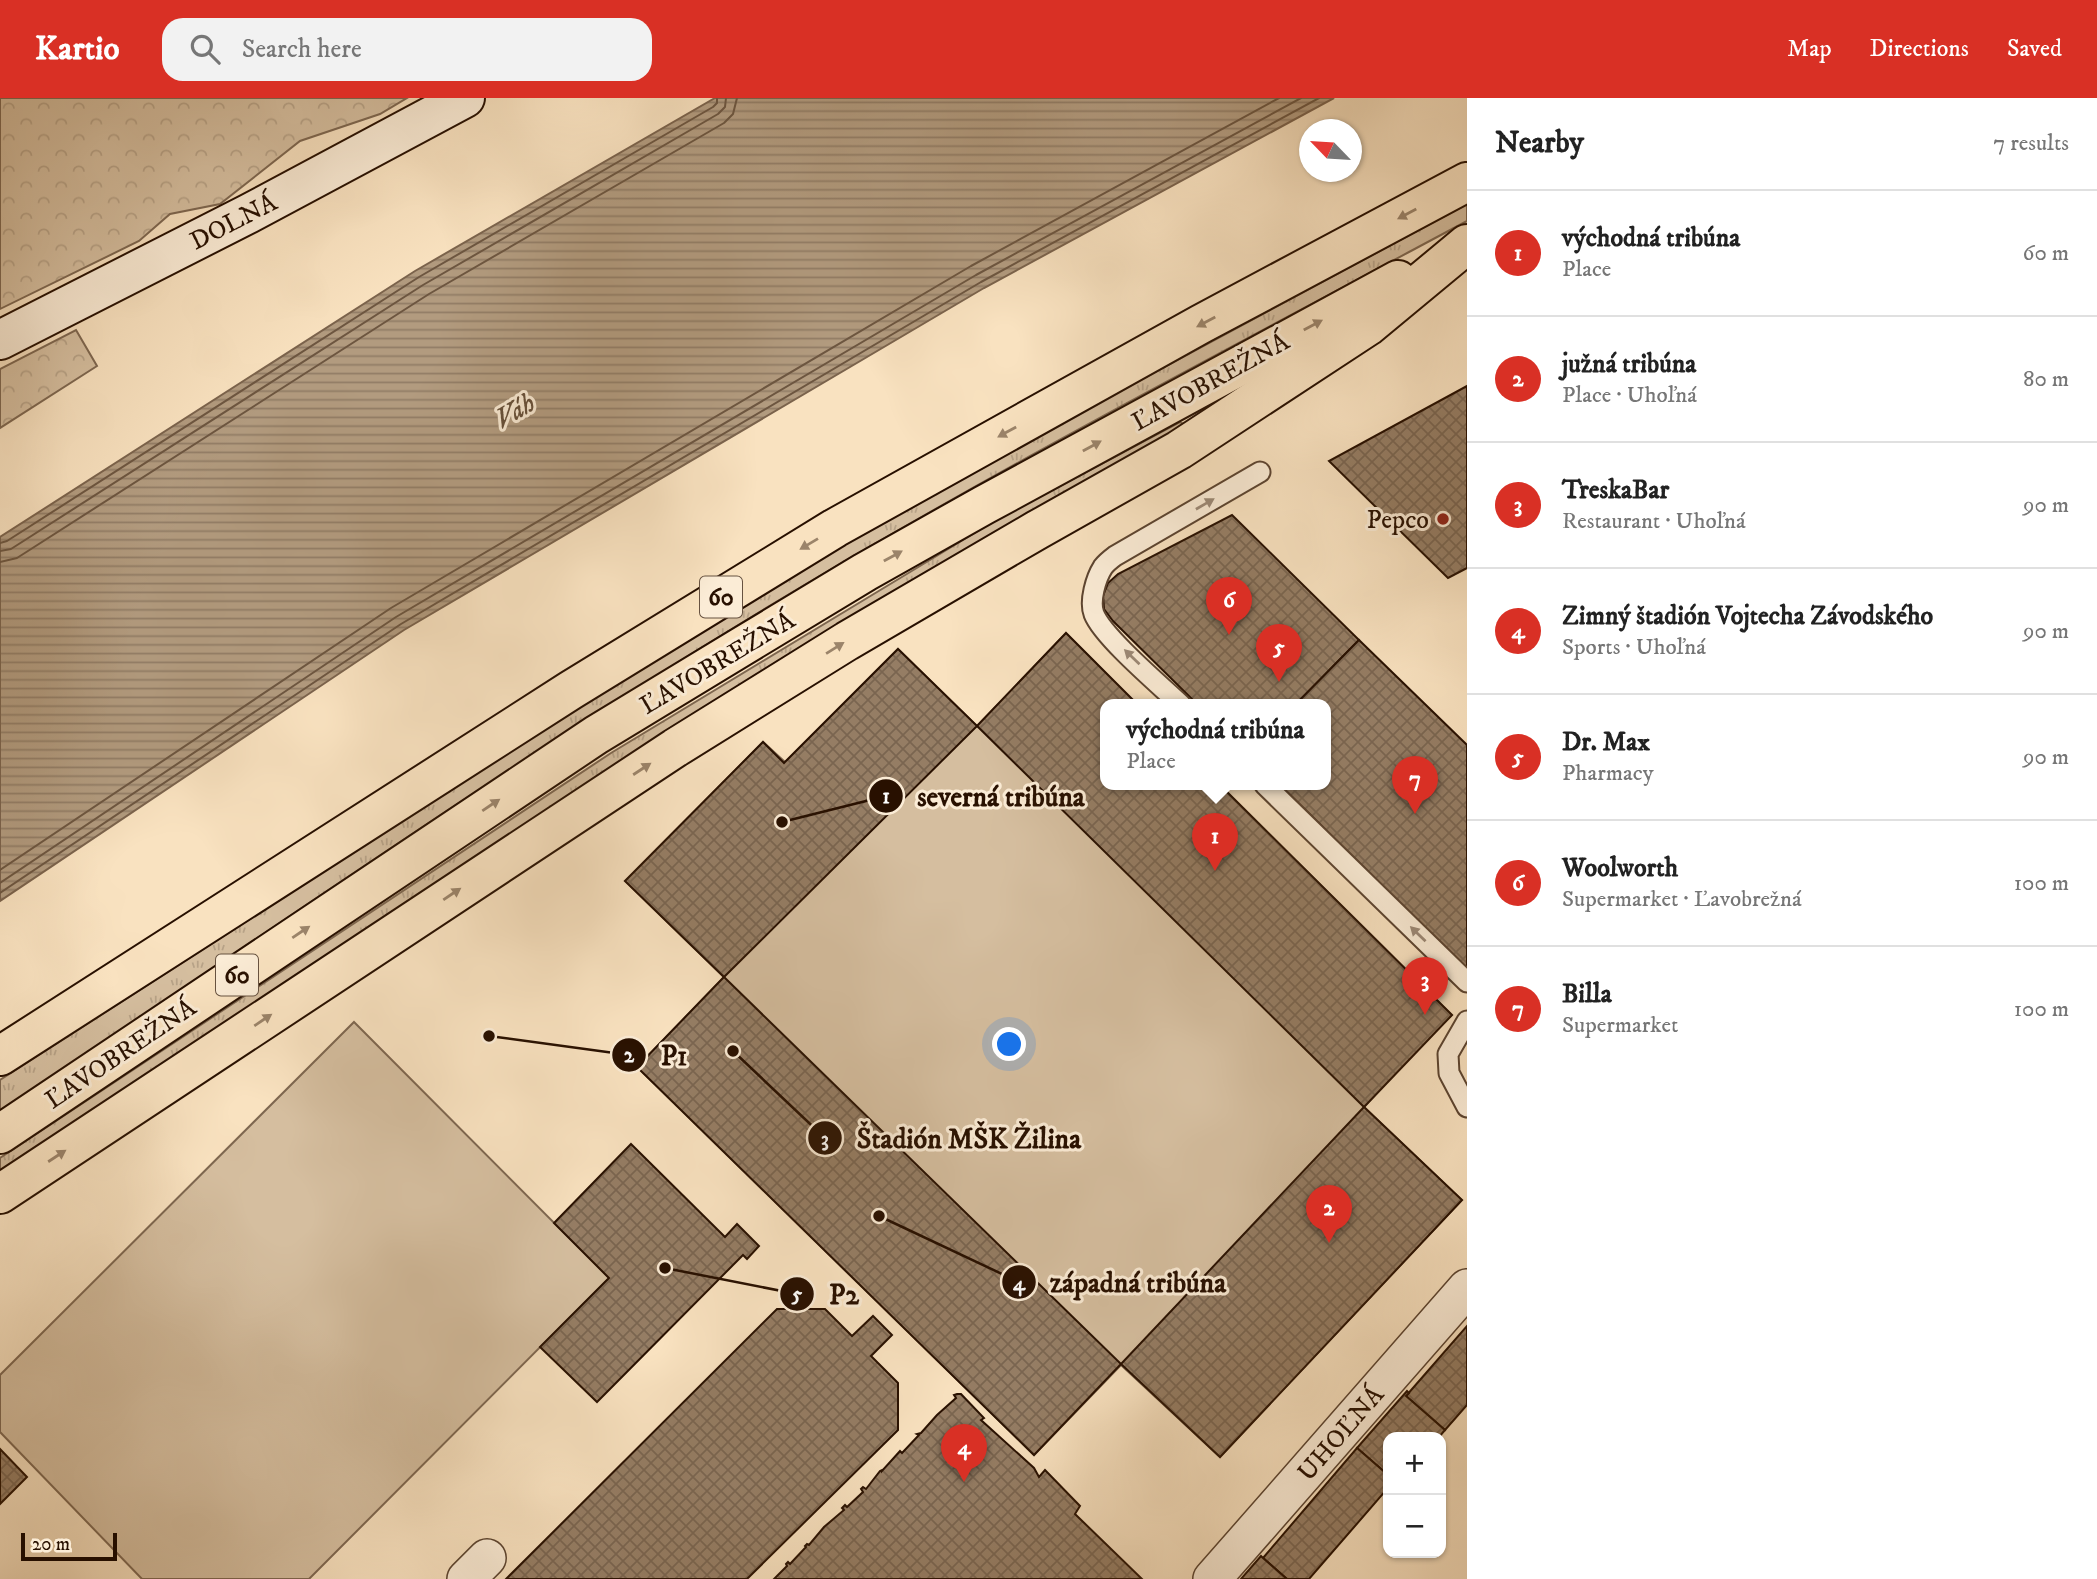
<!DOCTYPE html>
<meta charset="utf-8">
<style>
:root{--surface:#fff;--page:#f2f2f2;--text:#222;--muted:#767676;--line:#e0e0e0;--accent:#d93025}
body{margin:0;font-family:"IM FELL DW Pica",serif;background:var(--page);color:var(--text)}
.controls{position:absolute;right:21px;bottom:21px;display:grid;overflow:hidden;border-radius:14px;box-shadow:0 2px 5px #0004}
.controls button{width:63px;height:63px;display:grid;place-items:center;padding:0;border:0;border-bottom:2px solid var(--line);background:var(--surface);color:var(--text);font:35px sans-serif}
.compass{position:absolute;left:1299px;top:21px;width:63px;height:63px;border-radius:50%;background:var(--surface);box-shadow:0 2px 5px #0004;rotate:295deg}
.scale{position:absolute;left:21px;bottom:18px;width:96px;box-sizing:border-box;padding-left:7px;border:4px solid #281000;border-top:0;font-size:19px;line-height:24px;white-space:nowrap;color:#281000;-webkit-text-stroke:5px #fbecd6;paint-order:stroke}
.you{position:absolute;left:1010px;top:947px;width:24px;height:24px;margin:-18px;border:5px solid #fff;border-radius:50%;background:#1a73e8;box-shadow:0 0 0 10px #1a73e833}
.badge{display:grid;place-items:center;width:46px;height:46px;border-radius:50%;background:var(--accent);color:#fff;font-size:23px;font-weight:700}
.pin{position:absolute;translate:-50% -58px;filter:drop-shadow(0 2px 4px #0008)}
.pin::after{content:'';position:absolute;top:37px;width:24px;height:21px;background:inherit;clip-path:polygon(0 0,100% 0,50% 100%)}
.popup{position:absolute;left:1100px;top:601px;width:231px;height:91px;box-sizing:border-box;display:grid;place-content:center;border-radius:14px;background:var(--surface);filter:drop-shadow(0 2px 5px #0005);font-size:23px;white-space:nowrap;color:var(--muted)}
.popup b{font-size:26px;color:var(--text)}
.popup::after{content:'';position:absolute;left:50%;top:100%;margin-left:-14px;border:14px solid transparent;border-top-color:var(--surface)}
.list{margin:0;padding:0;list-style:none}
h2{display:flex;justify-content:space-between;align-items:center;height:91px;margin:0;padding:0 28px;font-size:30px}
h2 small{font-size:23px;font-weight:400;color:var(--muted)}
.list li{display:grid;grid-template-columns:46px 1fr auto;gap:21px;align-items:center;box-sizing:border-box;height:126px;padding:0 28px;border-top:2px solid var(--line)}
.list b{display:block;font-size:26px;white-space:nowrap}
.list p{margin:0;font-size:23px;white-space:nowrap;color:var(--muted)}
.list em{font-size:23px;font-style:normal;color:var(--muted)}
.icon{flex:none;width:38px;height:38px;fill:none;stroke:currentColor;stroke-width:2;stroke-linecap:round;stroke-linejoin:round}
.map{position:relative;flex:none;width:1467px;height:1481px;overflow:hidden}
header{display:flex;align-items:center;gap:42px;box-sizing:border-box;height:98px;padding:0 35px;background:var(--accent);color:#fff}
header strong{font-size:33px}
nav{display:flex;gap:38px;margin-inline-start:auto;font-size:24px}
.search{width:490px;height:63px;background:var(--page);display:flex;align-items:center;gap:18px;box-sizing:border-box;padding:0 24px;border-radius:21px;color:var(--muted);font-size:26px}
main{display:flex}
aside{flex:1;background:var(--surface)}
.map>svg:first-child{display:block}
.grass{fill:url(#grass-tufts);stroke:#7e6750;stroke-width:2}
.forest{fill:url(#forest-crowns);stroke:#7e6750;stroke-width:2}
.pitch{fill:#d5be9f;stroke:#7e6750;stroke-width:2}
.water{fill:url(#water-rules);stroke:#7b634c;stroke-width:2}
.lines{fill:none;stroke-linecap:round;stroke-linejoin:round}
.shore{stroke:#6d5640;stroke-width:2}
.building{fill:url(#building-cross-hatch);stroke:#281000;stroke-width:2}
.lane-casing{stroke:#5c4430;stroke-width:23}
.street-casing{stroke:#5c4430;stroke-width:40}
.secondary-casing{stroke:#281000;stroke-width:42}
.primary-casing{stroke:#281000;stroke-width:42}
.lane{stroke:#fbecd6;stroke-width:19}
.street{stroke:#fbecd6;stroke-width:37}
.secondary{stroke:#fbecd6;stroke-width:38}
.primary{stroke:#f9e2c0;stroke-width:38}
.oneway{fill:#9b846a}
.oneway2{fill:#9c8976}
.poi-dot{fill:#8f2418;stroke:#fbecd6;stroke-width:2.5}
.labels{text-anchor:middle;stroke-width:6;stroke-linejoin:round;paint-order:stroke}
.shield{fill:#fbecd6;stroke:#675240;stroke-width:2}
.shield-label{font-size:24px;font-weight:bold;fill:#281000}
.street-label{font-size:26px;fill:#281000;stroke:#fbecd6}
.poi-label{font-size:26px;fill:#281000;stroke:#fbecd6;text-anchor:end}
.water-label{font-size:28px;font-style:italic;fill:#664f39;stroke:#fbecd6}
.leader{fill:none;stroke:#281000;stroke-width:2.5}
.callout-dot{fill:#281000;stroke:#fbecd6;stroke-width:2.5}
.mark-label{font-size:21px;text-anchor:middle;font-weight:bold;fill:#fff}
.callout-label{font-size:28px;text-anchor:middle;font-weight:bold;fill:#281000;stroke:#fbecd6;stroke-width:6;stroke-linejoin:round;paint-order:stroke}
</style>
<header>
<strong>Kartio</strong>
<div class="search"><svg class="icon" aria-label="search" viewBox="0 0 24 24"><circle cx="10" cy="10" r="6"/><path d="M15 15l6 6"/></svg>Search here</div>
<nav><a>Map</a><a>Directions</a><a>Saved</a></nav>
</header>
<main>
<div class="map">
<svg width="1467" height="1481" viewBox="0 0 1467 1481">
<defs>
<pattern id="grass-tufts" width="24" height="20" patternUnits="userSpaceOnUse" patternTransform="scale(1.75)"><rect width="24" height="20" fill="#d5be9f"/><path d="M3 7l-1-3M5 7V3M7 7l1-3M15 17l-1-3M17 17v-4M19 17l1-3" fill="none" stroke="#b7a287"/></pattern>
<pattern id="forest-crowns" width="20" height="18" patternUnits="userSpaceOnUse" patternTransform="scale(1.75)"><rect width="20" height="18" fill="#d5be9f"/><path d="M2 6a3 3 0 1 1 6 0M12 15a3 3 0 1 1 6 0" fill="none" stroke="#b7a287"/></pattern>
<pattern id="water-rules" width="6" height="5" patternUnits="userSpaceOnUse" patternTransform="scale(1.75)"><rect width="6" height="5" fill="#b29b7f"/><path d="M0 2.5h6" fill="none" stroke="#917d66"/></pattern>
<pattern id="building-cross-hatch" width="8" height="8" patternUnits="userSpaceOnUse" patternTransform="scale(1.75)"><rect width="8" height="8" fill="#957d64"/><path d="M0 0l8 8M0 8l8-8" fill="none" stroke="#7a6550"/></pattern>
</defs>
<rect width="100%" height="100%" fill="#f9e2c0"/>
<filter id="stains"><feTurbulence type="fractalNoise" baseFrequency=".00286" numOctaves="4"/><feColorMatrix values="0 0 0 0 .2 0 0 0 0 .09 0 0 0 0 .02 0 0 0 .5 -.17"/></filter>
<radialGradient id="worn" r=".72"><stop offset=".6" stop-color="#630" stop-opacity="0"/><stop offset="1" stop-color="#630" stop-opacity=".3"/></radialGradient>
<g class="grass">
<path d="M1467 106V123C1221 255 973 383 735 529 485 682 244 850 0 1014V982L605 592 731 514 888 421 1068 321Z"/>
<path d="M1180 324 1185 327 618 667 0 1073V1060L611 655 996 422Z"/>
</g>
<g class="forest">
<path d="M0 0H407L380 16 300 43 220 106 170 116 139 143 0 211Z"/>
<path d="M76 232 97 268 0 330V271Z"/>
</g>
<g class="pitch">
<path d="M1066 535 1138 607H1105V687H1220L1452 917 1410 958 1364 1009 1462 1102 1220 1359 1121 1267 1034 1357 637 969 724 879 625 783 763 644 785 664 898 551 977 628Z"/>
<path d="M354 924 609 1180 309 1481H142L0 1334V1277Z"/>
</g>
<path class="water" d="M715 0H1334L984 190 404 532 0 803V439L415 173Z"/>
<g class="lines">
<g class="shore">
<path d="M0 445 7 443 419 179 713 9 717 5V0"/>
<path d="M0 453 11 451 423 187 718 16 725 9 726 0"/>
<path d="M0 464 17 460 429 196 724 25 733 16 737 0"/>
<path d="M0 772 391 510 971 168 1279 0"/>
<path d="M0 785 396 519 976 177 1301 0"/>
<path d="M0 795 401 526 981 184 1319 0"/>
</g>
</g>
<g class="building">
<path d="M1467 288V470L1448 480 1329 363Z"/>
<path d="M1232 417 1359 542 1295 607H1198L1113 523 1104 511 1103 498 1108 485 1118 476Z"/>
<path d="M1066 535 1138 607H1105V687H1220L1452 917 1364 1009 977 628Z"/>
<path d="M1359 542 1467 647V871L1280 687H1325V607H1295Z"/>
<path d="M898 551 977 628 724 879 625 783 763 644 784 665Z"/>
<path d="M724 879 1121 1266 1034 1357 637 969Z"/>
<path d="M1364 1009 1462 1102 1220 1359 1121 1266Z"/>
<path d="M631 1046 725 1139 737 1126 759 1148 747 1161 743 1157 597 1304 540 1249 609 1180 554 1125Z"/>
<path d="M777 1211H825L852 1238 873 1218 892 1237 871 1258 898 1285V1332L747 1481H506Z"/>
<path d="M1467 1228V1307L1445 1332 1406 1298Z"/>
<path d="M1407 1293 1409 1295 1406 1298 1445 1332 1439 1339H1388V1377L1357 1350Z"/>
<path d="M957 1296H961L984 1320 981 1322 1034 1370 1039 1379 1045 1372 1080 1408 1075 1416 1142 1481H774L787 1468 786 1466 788 1464 790 1466 806 1449 805 1448 807 1446 809 1447 824 1429 844 1412 842 1410 845 1407 847 1409 863 1394 861 1391 863 1389 866 1391 880 1373 882 1372V1373L900 1353 902 1355 919 1337 917 1336 921 1335 937 1317 956 1300 954 1297Z"/>
<path d="M1357 1350 1388 1377V1390L1309 1481H1287L1263 1460Z"/>
<path d="M0 1351 27 1379 0 1406Z"/>
<path d="M1261 1458 1263 1460 1287 1481H1241Z"/>
</g>
<g class="lines">
<g class="lane-casing">
<g id="lane">
<path d="M1181 607C1161 588 1103 539 1094 516 1089 503 1096 480 1103 469 1106 465 1111 461 1115 458L1260 374"/>
<path d="M1265 687 1467 884"/>
<path d="M1467 923 1448 956 1449 975 1467 1009"/>
</g>
</g>
<g class="street-casing">
<g id="street">
<path d="M466 1481 487 1460"/>
<path d="M1212 1481 1467 1190"/>
</g>
</g>
<g class="secondary-casing">
<path id="secondary" d="M0 242 248 116 465 0"/>
</g>
<g class="primary-casing">
<g id="primary">
<path d="M0 958 571 592 835 430 1201 226 1467 84"/>
<path d="M0 1036 596 637 741 549 865 474 984 407 1398 182"/>
<path d="M0 1096 675 650 847 543 1037 432 1179 352 1368 228 1467 146"/>
</g>
</g>
<use href="#lane" class="lane"/>
<use href="#street" class="street"/>
<use href="#secondary" class="secondary"/>
<use href="#primary" class="primary"/>
</g>
<defs><path id="oneway-solid" d="M-6-.8H1V-3.2L6.5 0L1 3.2V.8H-6Z" transform="scale(1.75)"/></defs>
<g class="oneway">
<use href="#oneway-solid" transform="translate(1407 116) rotate(152)"/>
<use href="#oneway-solid" transform="translate(1206 224) rotate(152)"/>
<use href="#oneway-solid" transform="translate(1313 227) rotate(-28)"/>
<use href="#oneway-solid" transform="translate(1007 334) rotate(151)"/>
<use href="#oneway-solid" transform="translate(1092 348) rotate(-29)"/>
<use href="#oneway-solid" transform="translate(809 446) rotate(149)"/>
<use href="#oneway-solid" transform="translate(893 458) rotate(-29)"/>
<use href="#oneway-solid" transform="translate(835 550) rotate(-32)"/>
<use href="#oneway-solid" transform="translate(642 671) rotate(-33)"/>
<use href="#oneway-solid" transform="translate(491 707) rotate(-34)"/>
<use href="#oneway-solid" transform="translate(452 796) rotate(-34)"/>
<use href="#oneway-solid" transform="translate(301 834) rotate(-34)"/>
<use href="#oneway-solid" transform="translate(263 922) rotate(-34)"/>
<use href="#oneway-solid" transform="translate(57 1058) rotate(-33)"/>
</g>
<g class="oneway2">
<use href="#oneway-solid" transform="translate(1205 406) rotate(-30)"/>
<use href="#oneway-solid" transform="translate(1132 559) rotate(-136)"/>
<use href="#oneway-solid" transform="translate(1418 836) rotate(-136)"/>
</g>
<circle class="poi-dot" cx="1443" cy="421" r="7"/>
<g class="labels">
<g class="shield">
<rect x="700" y="478.5" width="42" height="41" rx="5"/>
<rect x="216" y="856.5" width="42" height="41" rx="5"/>
</g>
<g class="shield-label">
<text x="721" y="507">60</text>
<text x="237" y="885">60</text>
</g>
<g class="street-label">
<text transform="translate(233 123) rotate(-27)" y="9">DOLNÁ</text>
<text transform="translate(1210 283) rotate(-29)" y="9">ĽAVOBREŽNÁ</text>
<text transform="translate(717 564) rotate(-31)" y="9">ĽAVOBREŽNÁ</text>
<text transform="translate(120 955) rotate(-34)" y="9">ĽAVOBREŽNÁ</text>
<text transform="translate(1340 1335) rotate(-49)" y="9">UHOĽNÁ</text>
</g>
<g class="poi-label">
<text x="1429" y="430">Pepco</text>
</g>
<g class="water-label">
<text transform="translate(514 312) rotate(-31)" y="10">Váh</text>
</g>
</g>
<path class="leader" d="M782 724L886 698M489 938L629 957M733 953L825 1040M879 1118L1019 1184M665 1170L797 1196"/>
<g class="callout-dot">
<circle cx="782" cy="724" r="7"/>
<circle cx="489" cy="938" r="7"/>
<circle cx="733" cy="953" r="7"/>
<circle cx="879" cy="1118" r="7"/>
<circle cx="665" cy="1170" r="7"/>
<circle cx="886" cy="698" r="18"/>
<circle cx="629" cy="957" r="18"/>
<circle cx="825" cy="1040" r="18"/>
<circle cx="1019" cy="1184" r="18"/>
<circle cx="797" cy="1196" r="18"/>
</g>
<g class="mark-label">
<text x="886" y="705">1</text>
<text x="629" y="964">2</text>
<text x="825" y="1048">3</text>
<text x="1019" y="1192">4</text>
<text x="797" y="1203">5</text>
</g>
<g class="callout-label">
<text x="1001" y="708">severná tribúna</text>
<text x="674" y="967">P1</text>
<text x="969" y="1050">Štadión MŠK Žilina</text>
<text x="1138" y="1194">západná tribúna</text>
<text x="844" y="1206">P2</text>
</g>
<rect width="100%" height="100%" filter="url(#stains)"/>
<rect width="100%" height="100%" fill="url(#worn)"/>
</svg>
<div class="controls">
<button>+</button>
<button>−</button>
</div>
<svg class="compass" viewBox="-18 -18 36 36"><path d="M0-13l5 13h-10z" fill="#e53935"/><path d="M0 13l5-13h-10z" fill="#767676"/></svg>
<div class="scale">20 m</div>
<div class="you"></div>
<div class="pin badge" style="left:1215px;top:773px">1</div>
<div class="popup"><b>východná tribúna</b>Place</div>
<div class="pin badge" style="left:1329px;top:1145px">2</div>
<div class="pin badge" style="left:1425px;top:917px">3</div>
<div class="pin badge" style="left:964px;top:1384px">4</div>
<div class="pin badge" style="left:1279px;top:584px">5</div>
<div class="pin badge" style="left:1229px;top:537px">6</div>
<div class="pin badge" style="left:1415px;top:716px">7</div>
</div>
<aside>
<h2>Nearby<small>7 results</small></h2>
<ul class="list">
<li><span class="badge">1</span><div><b>východná tribúna</b><p>Place</p></div><em>60 m</em></li>
<li><span class="badge">2</span><div><b>južná tribúna</b><p>Place · Uhoľná</p></div><em>80 m</em></li>
<li><span class="badge">3</span><div><b>TreskaBar</b><p>Restaurant · Uhoľná</p></div><em>90 m</em></li>
<li><span class="badge">4</span><div><b>Zimný štadión Vojtecha Závodského</b><p>Sports · Uhoľná</p></div><em>90 m</em></li>
<li><span class="badge">5</span><div><b>Dr. Max</b><p>Pharmacy</p></div><em>90 m</em></li>
<li><span class="badge">6</span><div><b>Woolworth</b><p>Supermarket · Ľavobrežná</p></div><em>100 m</em></li>
<li><span class="badge">7</span><div><b>Billa</b><p>Supermarket</p></div><em>100 m</em></li>
</ul>
</aside>
</main>
